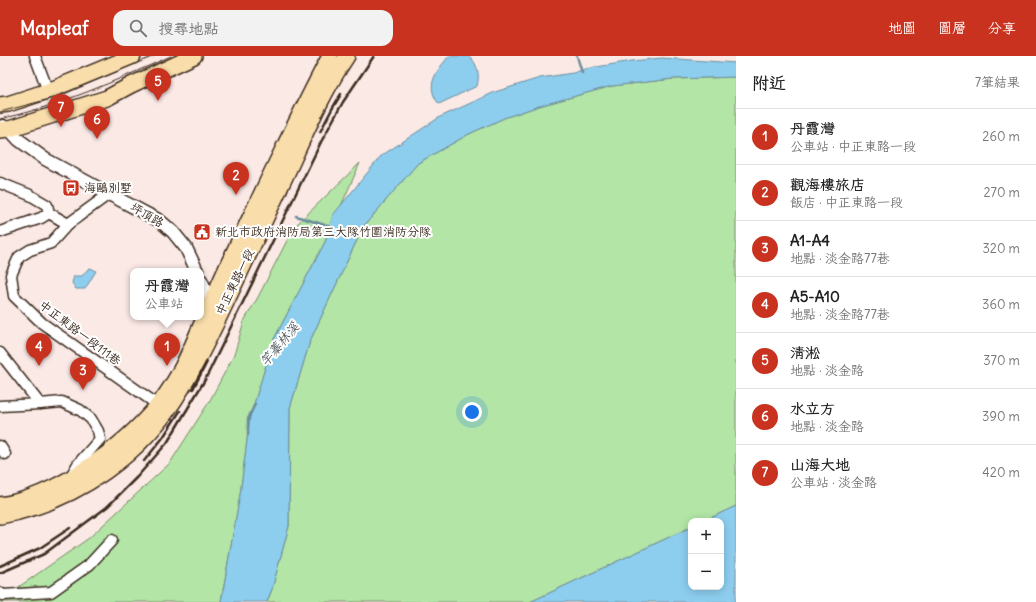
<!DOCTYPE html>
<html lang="zh-TW">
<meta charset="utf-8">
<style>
:root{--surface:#fff;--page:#f2f2f2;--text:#222;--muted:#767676;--line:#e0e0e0;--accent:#c8321e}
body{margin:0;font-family:Delius,"LXGW WenKai TC",sans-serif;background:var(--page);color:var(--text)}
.controls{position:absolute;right:12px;bottom:12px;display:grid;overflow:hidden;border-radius:8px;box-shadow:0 2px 10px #0003}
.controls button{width:36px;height:36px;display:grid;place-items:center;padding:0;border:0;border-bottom:1px solid var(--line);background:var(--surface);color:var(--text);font:20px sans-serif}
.you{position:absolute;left:472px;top:356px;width:14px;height:14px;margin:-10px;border:3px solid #fff;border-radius:50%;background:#1a73e8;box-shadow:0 0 0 6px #1a73e833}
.badge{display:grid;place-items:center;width:26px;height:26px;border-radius:50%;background:var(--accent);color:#fff;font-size:13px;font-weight:700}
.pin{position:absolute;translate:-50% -33px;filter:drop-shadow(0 1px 2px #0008)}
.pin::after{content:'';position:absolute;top:21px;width:14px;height:12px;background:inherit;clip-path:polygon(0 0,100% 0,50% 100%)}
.popup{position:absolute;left:130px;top:212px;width:74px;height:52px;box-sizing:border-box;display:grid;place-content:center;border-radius:8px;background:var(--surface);filter:drop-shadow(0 1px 3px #0005);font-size:13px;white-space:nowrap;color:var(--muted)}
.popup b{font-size:15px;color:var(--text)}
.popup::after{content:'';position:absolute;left:50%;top:100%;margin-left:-8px;border:8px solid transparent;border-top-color:var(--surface)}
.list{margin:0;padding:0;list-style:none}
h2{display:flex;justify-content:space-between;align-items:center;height:52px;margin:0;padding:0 16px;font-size:17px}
h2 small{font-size:13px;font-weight:400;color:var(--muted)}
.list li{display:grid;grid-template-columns:26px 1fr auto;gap:12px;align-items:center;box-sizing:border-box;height:56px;padding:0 16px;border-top:1px solid var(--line)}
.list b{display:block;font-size:15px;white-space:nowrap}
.list p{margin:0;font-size:13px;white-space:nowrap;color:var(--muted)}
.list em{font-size:13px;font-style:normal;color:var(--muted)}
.icon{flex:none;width:22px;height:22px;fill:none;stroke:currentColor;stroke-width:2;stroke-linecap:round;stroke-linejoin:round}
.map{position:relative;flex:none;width:736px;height:546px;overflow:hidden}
header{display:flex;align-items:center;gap:24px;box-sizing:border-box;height:56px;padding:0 20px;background:var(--accent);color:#fff}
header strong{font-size:19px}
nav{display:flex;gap:22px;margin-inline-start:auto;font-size:14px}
.search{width:280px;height:36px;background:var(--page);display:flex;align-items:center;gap:10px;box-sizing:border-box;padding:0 14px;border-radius:12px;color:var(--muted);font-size:15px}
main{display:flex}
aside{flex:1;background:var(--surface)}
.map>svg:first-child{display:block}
.green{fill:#b2e5a6;stroke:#768862}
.water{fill:#8dceef;stroke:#6c8c9b}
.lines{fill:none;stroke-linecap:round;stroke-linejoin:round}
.stream{stroke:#6c8c9b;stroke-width:2.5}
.minor-casing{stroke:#3b2a1e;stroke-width:13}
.tertiary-casing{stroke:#3b2a1e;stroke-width:15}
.primary-casing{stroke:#3b2a1e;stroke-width:18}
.minor{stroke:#fff;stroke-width:10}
.tertiary{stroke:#fff;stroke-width:12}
.primary{stroke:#f9deab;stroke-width:15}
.tram{stroke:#3b2a1e;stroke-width:1}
.rail{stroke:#3b2a1e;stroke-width:2.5}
.labels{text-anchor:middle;stroke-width:4;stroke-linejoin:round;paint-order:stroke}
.poi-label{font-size:12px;fill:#3b2a1e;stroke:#fff;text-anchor:start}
.street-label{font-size:12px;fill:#3b2a1e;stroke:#fff}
.water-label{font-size:13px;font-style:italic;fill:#545b5d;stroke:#fff}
</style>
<header>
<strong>Mapleaf</strong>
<div class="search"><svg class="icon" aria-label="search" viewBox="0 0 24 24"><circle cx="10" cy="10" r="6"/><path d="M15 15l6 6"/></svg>搜尋地點</div>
<nav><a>地圖</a><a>圖層</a><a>分享</a></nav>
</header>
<main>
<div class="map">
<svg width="736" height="546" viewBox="0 0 736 546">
<rect width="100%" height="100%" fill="#fbe9e6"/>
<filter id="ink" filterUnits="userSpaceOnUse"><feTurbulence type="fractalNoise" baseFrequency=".025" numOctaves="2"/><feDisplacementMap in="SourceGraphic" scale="8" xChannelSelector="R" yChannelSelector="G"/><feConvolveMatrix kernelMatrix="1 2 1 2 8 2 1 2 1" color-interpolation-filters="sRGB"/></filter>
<g filter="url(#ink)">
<g class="green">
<path d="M736 21V450L704 465H691V471L530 546H267L272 533 289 470 290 352 310 285 363 171 418 107 469 78 504 62 539 50 612 30 673 23Z"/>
<path d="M360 107 325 186 274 283 250 361 240 439 221 546H0V544L89 482 170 407 209 346 234 299 244 265 257 243 294 171Z"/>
</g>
<g class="water">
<path d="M449 0H469C478 8 480 19 477 30L439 48C424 29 437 15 449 0Z"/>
<path d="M662 2 736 7V21L673 23 612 30 539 50 504 62 469 78 418 107 363 171 310 285 290 352 289 470 272 533 267 546H221L240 439 250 361 274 283 325 186 333 159 381 100 440 61 495 36 540 22 573 17 585 13 632 5Z"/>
<path d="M91 212 96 215 85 233H76L72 227 74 220H82L88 213Z"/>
<path d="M736 450V546H530L691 471V531H721V465H704Z"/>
</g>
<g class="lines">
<g class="stream">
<path d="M577 0 582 17"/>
<path d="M296 160 328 170 329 176"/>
<path d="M248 379V363L255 348"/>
</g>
<g class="minor-casing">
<g id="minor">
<path d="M35 0 48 35"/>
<path d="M0 127 30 139 47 149 49 157 68 168"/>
<path d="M109 138 68 168 51 187 30 194 19 201 11 219 14 240 42 267 158 349"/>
<path d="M0 176 41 162 49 157"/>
<path d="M0 297 40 348 62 346 80 354 91 363 98 375 100 383 78 408 71 420"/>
<path d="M0 350 40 348"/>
<path d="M0 390 5 398"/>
<path d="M0 537 3 539 51 536 89 509 112 484"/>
</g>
</g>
<g class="tertiary-casing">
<g id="tertiary">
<path d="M3 70 9 73 19 84 45 103 109 138 160 165 173 176 186 192 197 215"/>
<path d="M201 224 211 246 217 249"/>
</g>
</g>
<g class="primary-casing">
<g id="primary">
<path d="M0 49 8 48 48 35 133 0"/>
<path d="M0 74 9 73 107 42 131 29 194 0"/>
<path d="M0 449C56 441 122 392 158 349 186 315 199 270 218 231 234 195 251 160 268 124 288 83 308 41 330 0"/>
<path d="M0 460C76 446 143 399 182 332 200 302 215 270 230 238 251 194 272 149 293 104 309 69 325 33 347 0"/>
</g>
</g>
<use href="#minor" class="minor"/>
<use href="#tertiary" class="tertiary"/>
<use href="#primary" class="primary"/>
<g class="tram">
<path d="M0 56 57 41 154 0"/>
<path d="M0 63C60 50 115 25 171 0"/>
</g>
<g class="rail">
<path d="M320 76 332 53 341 38"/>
<path d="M193 333 207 306"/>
<path d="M144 405 162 383 180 355"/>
<path d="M0 510 40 492 70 472"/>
<path d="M0 517 44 498 107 451 137 421 167 387 206 322 321 86 343 46 374 0"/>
</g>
</g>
</g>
<defs>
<g id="bus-square" transform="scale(0.9)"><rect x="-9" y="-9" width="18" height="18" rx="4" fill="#c8321e" stroke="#fff"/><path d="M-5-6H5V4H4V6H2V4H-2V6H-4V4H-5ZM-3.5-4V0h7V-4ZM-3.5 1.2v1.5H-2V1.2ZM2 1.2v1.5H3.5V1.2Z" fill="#fff"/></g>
<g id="civic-square" transform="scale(0.9)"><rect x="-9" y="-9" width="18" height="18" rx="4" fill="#c8321e" stroke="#fff"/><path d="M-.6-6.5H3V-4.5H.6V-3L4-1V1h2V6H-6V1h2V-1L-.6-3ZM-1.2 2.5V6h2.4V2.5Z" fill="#fff"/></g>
</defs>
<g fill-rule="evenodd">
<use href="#bus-square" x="71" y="132"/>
<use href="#civic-square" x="202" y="176"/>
</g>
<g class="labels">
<g class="poi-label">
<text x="84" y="136">海鷗別墅</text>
<text x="215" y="180">新北市政府消防局第三大隊竹圍消防分隊</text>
</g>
<g class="street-label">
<text transform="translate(147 159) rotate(30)" y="4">坪頂路</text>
<text transform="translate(235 226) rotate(-64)" y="4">中正東路一段</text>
<text transform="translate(80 277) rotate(37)" y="4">中正東路一段111巷</text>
</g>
<g class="water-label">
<text transform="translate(279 288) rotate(-50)" y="5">竿蓁林溪</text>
</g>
</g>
</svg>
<div class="controls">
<button>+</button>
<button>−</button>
</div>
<div class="you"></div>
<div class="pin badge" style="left:167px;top:310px">1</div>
<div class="popup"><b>丹霞灣</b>公車站</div>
<div class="pin badge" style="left:236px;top:139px">2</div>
<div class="pin badge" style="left:83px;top:334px">3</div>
<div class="pin badge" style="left:39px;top:310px">4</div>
<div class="pin badge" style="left:158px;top:45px">5</div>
<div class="pin badge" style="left:97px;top:83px">6</div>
<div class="pin badge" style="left:61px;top:71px">7</div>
</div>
<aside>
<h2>附近<small>7筆結果</small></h2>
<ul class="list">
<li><span class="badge">1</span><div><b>丹霞灣</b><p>公車站 · 中正東路一段</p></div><em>260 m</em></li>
<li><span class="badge">2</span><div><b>觀海樓旅店</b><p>飯店 · 中正東路一段</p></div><em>270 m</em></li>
<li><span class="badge">3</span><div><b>A1-A4</b><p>地點 · 淡金路77巷</p></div><em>320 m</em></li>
<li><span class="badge">4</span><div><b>A5-A10</b><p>地點 · 淡金路77巷</p></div><em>360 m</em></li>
<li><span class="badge">5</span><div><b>清淞</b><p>地點 · 淡金路</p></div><em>370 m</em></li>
<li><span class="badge">6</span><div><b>水立方</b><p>地點 · 淡金路</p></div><em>390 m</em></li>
<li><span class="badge">7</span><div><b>山海大地</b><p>公車站 · 淡金路</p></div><em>420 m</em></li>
</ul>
</aside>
</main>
